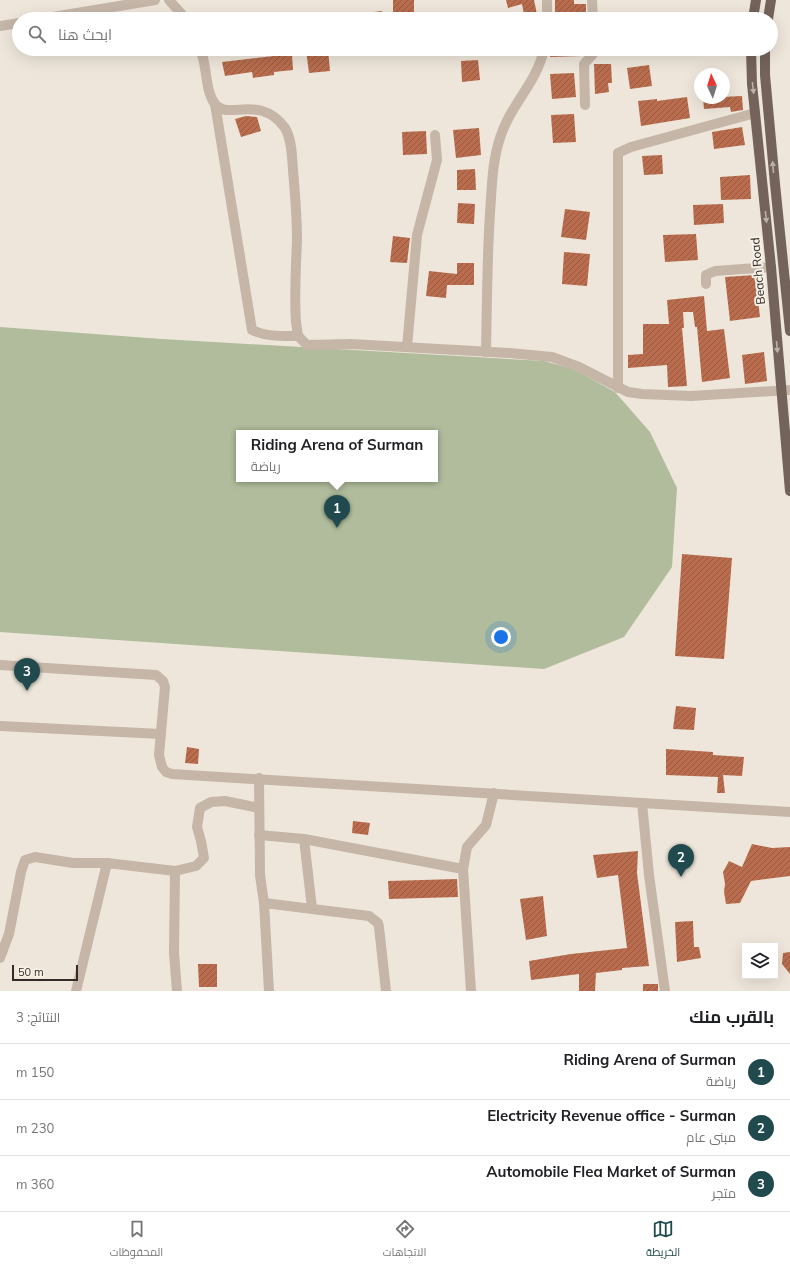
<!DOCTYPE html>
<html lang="ar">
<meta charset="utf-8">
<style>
:root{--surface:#fff;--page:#f6f6f6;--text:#202124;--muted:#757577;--line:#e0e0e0;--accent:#214a4f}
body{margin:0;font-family:Mulish,Cairo,sans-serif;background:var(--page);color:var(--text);direction:rtl}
.controls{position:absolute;right:12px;bottom:12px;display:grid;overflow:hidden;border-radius:0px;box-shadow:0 4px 16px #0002}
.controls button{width:36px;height:36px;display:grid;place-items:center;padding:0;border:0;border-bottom:1px solid var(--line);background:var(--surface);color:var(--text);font:20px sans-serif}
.compass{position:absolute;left:694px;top:68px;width:36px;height:36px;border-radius:50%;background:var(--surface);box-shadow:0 4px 16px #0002;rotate:356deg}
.scale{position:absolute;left:12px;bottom:10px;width:66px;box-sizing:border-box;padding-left:4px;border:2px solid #322b27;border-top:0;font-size:11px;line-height:14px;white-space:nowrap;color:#322b27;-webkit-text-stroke:3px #f7f0e6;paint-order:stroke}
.you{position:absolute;left:501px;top:637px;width:14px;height:14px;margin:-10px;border:3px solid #fff;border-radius:50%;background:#1a73e8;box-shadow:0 0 0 6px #1a73e833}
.badge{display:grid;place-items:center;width:26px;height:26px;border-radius:50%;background:var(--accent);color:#fff;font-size:13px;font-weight:700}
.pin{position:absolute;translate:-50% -33px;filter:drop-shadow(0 1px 2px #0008)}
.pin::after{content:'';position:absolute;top:21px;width:14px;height:12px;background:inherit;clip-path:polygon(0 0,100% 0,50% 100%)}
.popup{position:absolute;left:236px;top:430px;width:202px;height:52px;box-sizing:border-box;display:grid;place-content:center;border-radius:0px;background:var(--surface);filter:drop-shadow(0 1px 3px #0005);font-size:13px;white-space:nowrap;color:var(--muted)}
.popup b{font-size:15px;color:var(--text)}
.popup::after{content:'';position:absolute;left:50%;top:100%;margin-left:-8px;border:8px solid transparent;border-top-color:var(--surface)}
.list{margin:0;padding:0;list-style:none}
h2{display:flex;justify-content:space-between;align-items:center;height:52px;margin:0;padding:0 16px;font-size:17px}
h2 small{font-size:13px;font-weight:400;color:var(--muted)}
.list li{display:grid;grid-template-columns:26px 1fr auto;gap:12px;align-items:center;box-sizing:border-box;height:56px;padding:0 16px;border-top:1px solid var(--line)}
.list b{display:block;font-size:15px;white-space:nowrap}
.list p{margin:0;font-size:13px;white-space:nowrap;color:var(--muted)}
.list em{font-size:13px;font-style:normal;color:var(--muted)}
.icon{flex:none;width:22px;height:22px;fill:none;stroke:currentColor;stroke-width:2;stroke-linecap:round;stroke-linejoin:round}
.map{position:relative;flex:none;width:790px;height:991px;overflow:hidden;direction:ltr}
.search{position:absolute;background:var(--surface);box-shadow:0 4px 16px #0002;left:12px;right:12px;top:12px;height:44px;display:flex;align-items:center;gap:10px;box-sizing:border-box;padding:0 14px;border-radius:22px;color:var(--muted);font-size:15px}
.sheet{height:220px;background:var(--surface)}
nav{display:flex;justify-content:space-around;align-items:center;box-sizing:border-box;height:56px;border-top:1px solid var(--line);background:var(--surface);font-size:11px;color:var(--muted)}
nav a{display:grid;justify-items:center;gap:2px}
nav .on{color:var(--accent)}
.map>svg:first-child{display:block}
.green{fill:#b0bc9c;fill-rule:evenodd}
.building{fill:url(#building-hatch)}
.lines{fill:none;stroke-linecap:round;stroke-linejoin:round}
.minor{stroke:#c5b6a8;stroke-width:10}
.major{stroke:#73635a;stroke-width:10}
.oneway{fill:#bcb1a7}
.labels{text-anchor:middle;stroke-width:4;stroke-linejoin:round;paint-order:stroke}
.street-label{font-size:12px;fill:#322b27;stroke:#f7f0e6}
</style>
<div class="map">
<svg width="790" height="991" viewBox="0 0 790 991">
<defs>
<pattern id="building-hatch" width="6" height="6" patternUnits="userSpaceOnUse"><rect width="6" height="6" fill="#b96d4e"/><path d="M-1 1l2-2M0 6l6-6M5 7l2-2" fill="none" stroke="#975a41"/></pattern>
</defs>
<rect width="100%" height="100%" fill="#eee6da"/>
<path class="green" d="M0 327 162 339 544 361 573 369 615 392 650 432 677 488 672 567 624 637 544 669 0 632ZM239 433H435V479H239Z"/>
<g class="building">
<path d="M393 0H414V16L393 17Z"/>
<path d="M506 0H534L538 19H525L522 4 508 8Z"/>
<path d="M555 0H574V4H586V14H581L580 19H565V13H555Z"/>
<path d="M382 11 383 19H356V14Z"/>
<path d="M328 49 330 71 309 73 306 50Z"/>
<path d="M550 49H582V56L550 57Z"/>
<path d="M292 54 293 70 274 72V75L253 78 252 72 225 76 222 62Z"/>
<path d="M478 60 480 80 462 82 461 61Z"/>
<path d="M594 64H611L612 83H608L609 92 595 94Z"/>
<path d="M649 65 652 86 630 89 627 68Z"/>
<path d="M574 73 576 97 552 99 550 74Z"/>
<path d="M742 96 743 110 731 112 730 107 704 109 703 98Z"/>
<path d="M687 97 690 118 641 126 638 101 657 99V101Z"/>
<path d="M574 114 576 142 553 143 551 115Z"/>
<path d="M246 116 257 117 261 131 241 137 235 119Z"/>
<path d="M742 127 745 145 714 149 712 132Z"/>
<path d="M479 128 481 155 456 158 453 130Z"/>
<path d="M426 131 427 154 403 155 402 132Z"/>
<path d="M662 155 663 174 644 175 642 156Z"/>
<path d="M475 169 476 190H457V170Z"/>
<path d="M750 175 751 199 721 200 720 177Z"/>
<path d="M458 203 475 204 474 224 457 223Z"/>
<path d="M723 204 724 223 694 225 693 205Z"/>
<path d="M565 209 590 212 586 240 561 237Z"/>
<path d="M696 234 698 260 665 262 663 235Z"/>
<path d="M393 236 410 238 407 263 390 262Z"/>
<path d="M564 252 590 254 587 286 562 284Z"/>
<path d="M457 263H474V285H447L446 298 426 296 429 271 457 274Z"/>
<path d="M755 275 760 317 730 321 725 277Z"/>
<path d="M704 296 707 331 724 329 730 378 702 382 697 327H695L693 312H683L684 328H682L687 386 668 387 667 365 628 368V355L643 354V324H669L667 300Z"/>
<path d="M764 352 767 381 745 384 742 355Z"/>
<path d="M682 554 732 558 724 659 675 656Z"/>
<path d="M676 706 696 708 694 730 673 729Z"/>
<path d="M187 747 199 749 198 764 185 763Z"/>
<path d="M666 749 713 752V755L744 757 742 776 723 775 725 793H717L718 777 666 775Z"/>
<path d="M353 821 370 823 368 835 352 833Z"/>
<path d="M752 844 772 848 790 847V876L751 881 740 903 726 904 724 892 725 884 723 872 729 861 742 867Z"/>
<path d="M638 851 637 873 649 966 622 968V970L596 973 595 991H579V974L531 980 529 961 571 954 627 948 618 875 597 878 593 855Z"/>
<path d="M457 879 458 897 389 899 388 881Z"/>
<path d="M543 896 547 936 526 940 520 899Z"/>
<path d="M693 921 694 947H699L701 958 677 962 675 922Z"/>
<path d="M790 952V974L782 964 783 953Z"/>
<path d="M198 964H217V987H199Z"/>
<rect x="643" y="984" width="15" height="7"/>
</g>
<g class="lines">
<g class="minor">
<path d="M169 0 186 19"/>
<path d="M592 0 593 19"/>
<path d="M41 19 155 0"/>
<path d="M547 19V0"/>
<path d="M0 26 19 23"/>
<path d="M200 49C208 66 204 89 215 104 227 121 260 93 285 128 292 139 292 158 293 170 295 193 297 216 297 240 296 267 294 294 296 322L298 336 307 345 351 344 509 353 552 357 579 367 628 392 642 394 691 396 790 390"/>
<path d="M215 104 252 330C267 337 282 336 298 336"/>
<path d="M585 105 584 64 593 54 594 49"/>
<path d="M706 284V275L715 271 771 267"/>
<path d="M407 347 417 235 437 160 435 135"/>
<path d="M486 352C487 306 487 259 490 213 492 187 492 162 500 138 510 105 537 83 544 49"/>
<path d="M618 388V153L631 147 755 113"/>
<path d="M0 665 156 675 163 681 165 687 159 755 162 767 166 772 172 774 790 812"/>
<path d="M0 726 161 734"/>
<path d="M259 778 260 875 264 903 269 991"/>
<path d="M642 803 649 875 665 991"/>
<path d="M259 835 304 839 463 869"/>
<path d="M304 839 312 908"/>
<path d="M175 871 174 953 177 991"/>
<path d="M264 903 369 916 378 923 379 927 386 991"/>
<path d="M0 958 9 934 21 872 25 860 35 857 73 863H107"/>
<path d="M76 991 107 863 175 871 196 866 204 858 201 841 197 827 200 808 211 802 225 801 259 808"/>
<path d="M471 991 463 869 467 847 486 825 494 793"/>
</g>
<g class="major">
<path d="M753 19 756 0"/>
<path d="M768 19 771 0"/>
<path d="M751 49 752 84 771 267 790 491"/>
<path d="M765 49V75L775 184 790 331"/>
</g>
</g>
<defs><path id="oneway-solid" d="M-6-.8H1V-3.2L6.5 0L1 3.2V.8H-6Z"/></defs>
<g class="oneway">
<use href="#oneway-solid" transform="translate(753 88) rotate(84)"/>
<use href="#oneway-solid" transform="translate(773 167) rotate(-95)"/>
<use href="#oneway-solid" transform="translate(766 217) rotate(84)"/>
<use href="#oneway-solid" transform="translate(777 347) rotate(85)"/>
</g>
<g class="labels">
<g class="street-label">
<text transform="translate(758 271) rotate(-95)" y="4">Beach Road</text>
</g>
</g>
</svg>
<div class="controls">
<button><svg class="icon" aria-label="layers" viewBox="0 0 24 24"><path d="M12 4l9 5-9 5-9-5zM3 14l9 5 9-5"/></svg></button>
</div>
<svg class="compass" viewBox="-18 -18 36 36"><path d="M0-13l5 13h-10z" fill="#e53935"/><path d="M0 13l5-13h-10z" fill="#757577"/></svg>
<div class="scale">50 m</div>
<div class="you"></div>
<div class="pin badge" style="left:337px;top:528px">1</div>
<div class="popup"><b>Riding Arena of Surman</b>رياضة</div>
<div class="pin badge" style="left:681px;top:877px">2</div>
<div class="pin badge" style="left:27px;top:691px">3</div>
<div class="search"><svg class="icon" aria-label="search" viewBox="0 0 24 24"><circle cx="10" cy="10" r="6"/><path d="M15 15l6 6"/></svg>ابحث هنا</div>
</div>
<section class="sheet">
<h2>بالقرب منك<small>النتائج: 3</small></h2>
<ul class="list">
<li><span class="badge">1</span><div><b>Riding Arena of Surman</b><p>رياضة</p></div><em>150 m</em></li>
<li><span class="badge">2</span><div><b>Electricity Revenue office - Surman</b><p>مبنى عام</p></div><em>230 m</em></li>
<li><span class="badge">3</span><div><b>Automobile Flea Market of Surman</b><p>متجر</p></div><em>360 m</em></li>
</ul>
</section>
<nav>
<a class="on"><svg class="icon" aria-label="map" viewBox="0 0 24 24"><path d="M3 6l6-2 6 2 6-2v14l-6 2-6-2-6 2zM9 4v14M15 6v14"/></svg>الخريطة</a>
<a><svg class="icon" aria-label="directions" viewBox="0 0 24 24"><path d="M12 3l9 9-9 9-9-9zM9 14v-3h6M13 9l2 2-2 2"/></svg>الاتجاهات</a>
<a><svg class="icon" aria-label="saved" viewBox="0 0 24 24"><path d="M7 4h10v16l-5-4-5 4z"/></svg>المحفوظات</a>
</nav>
